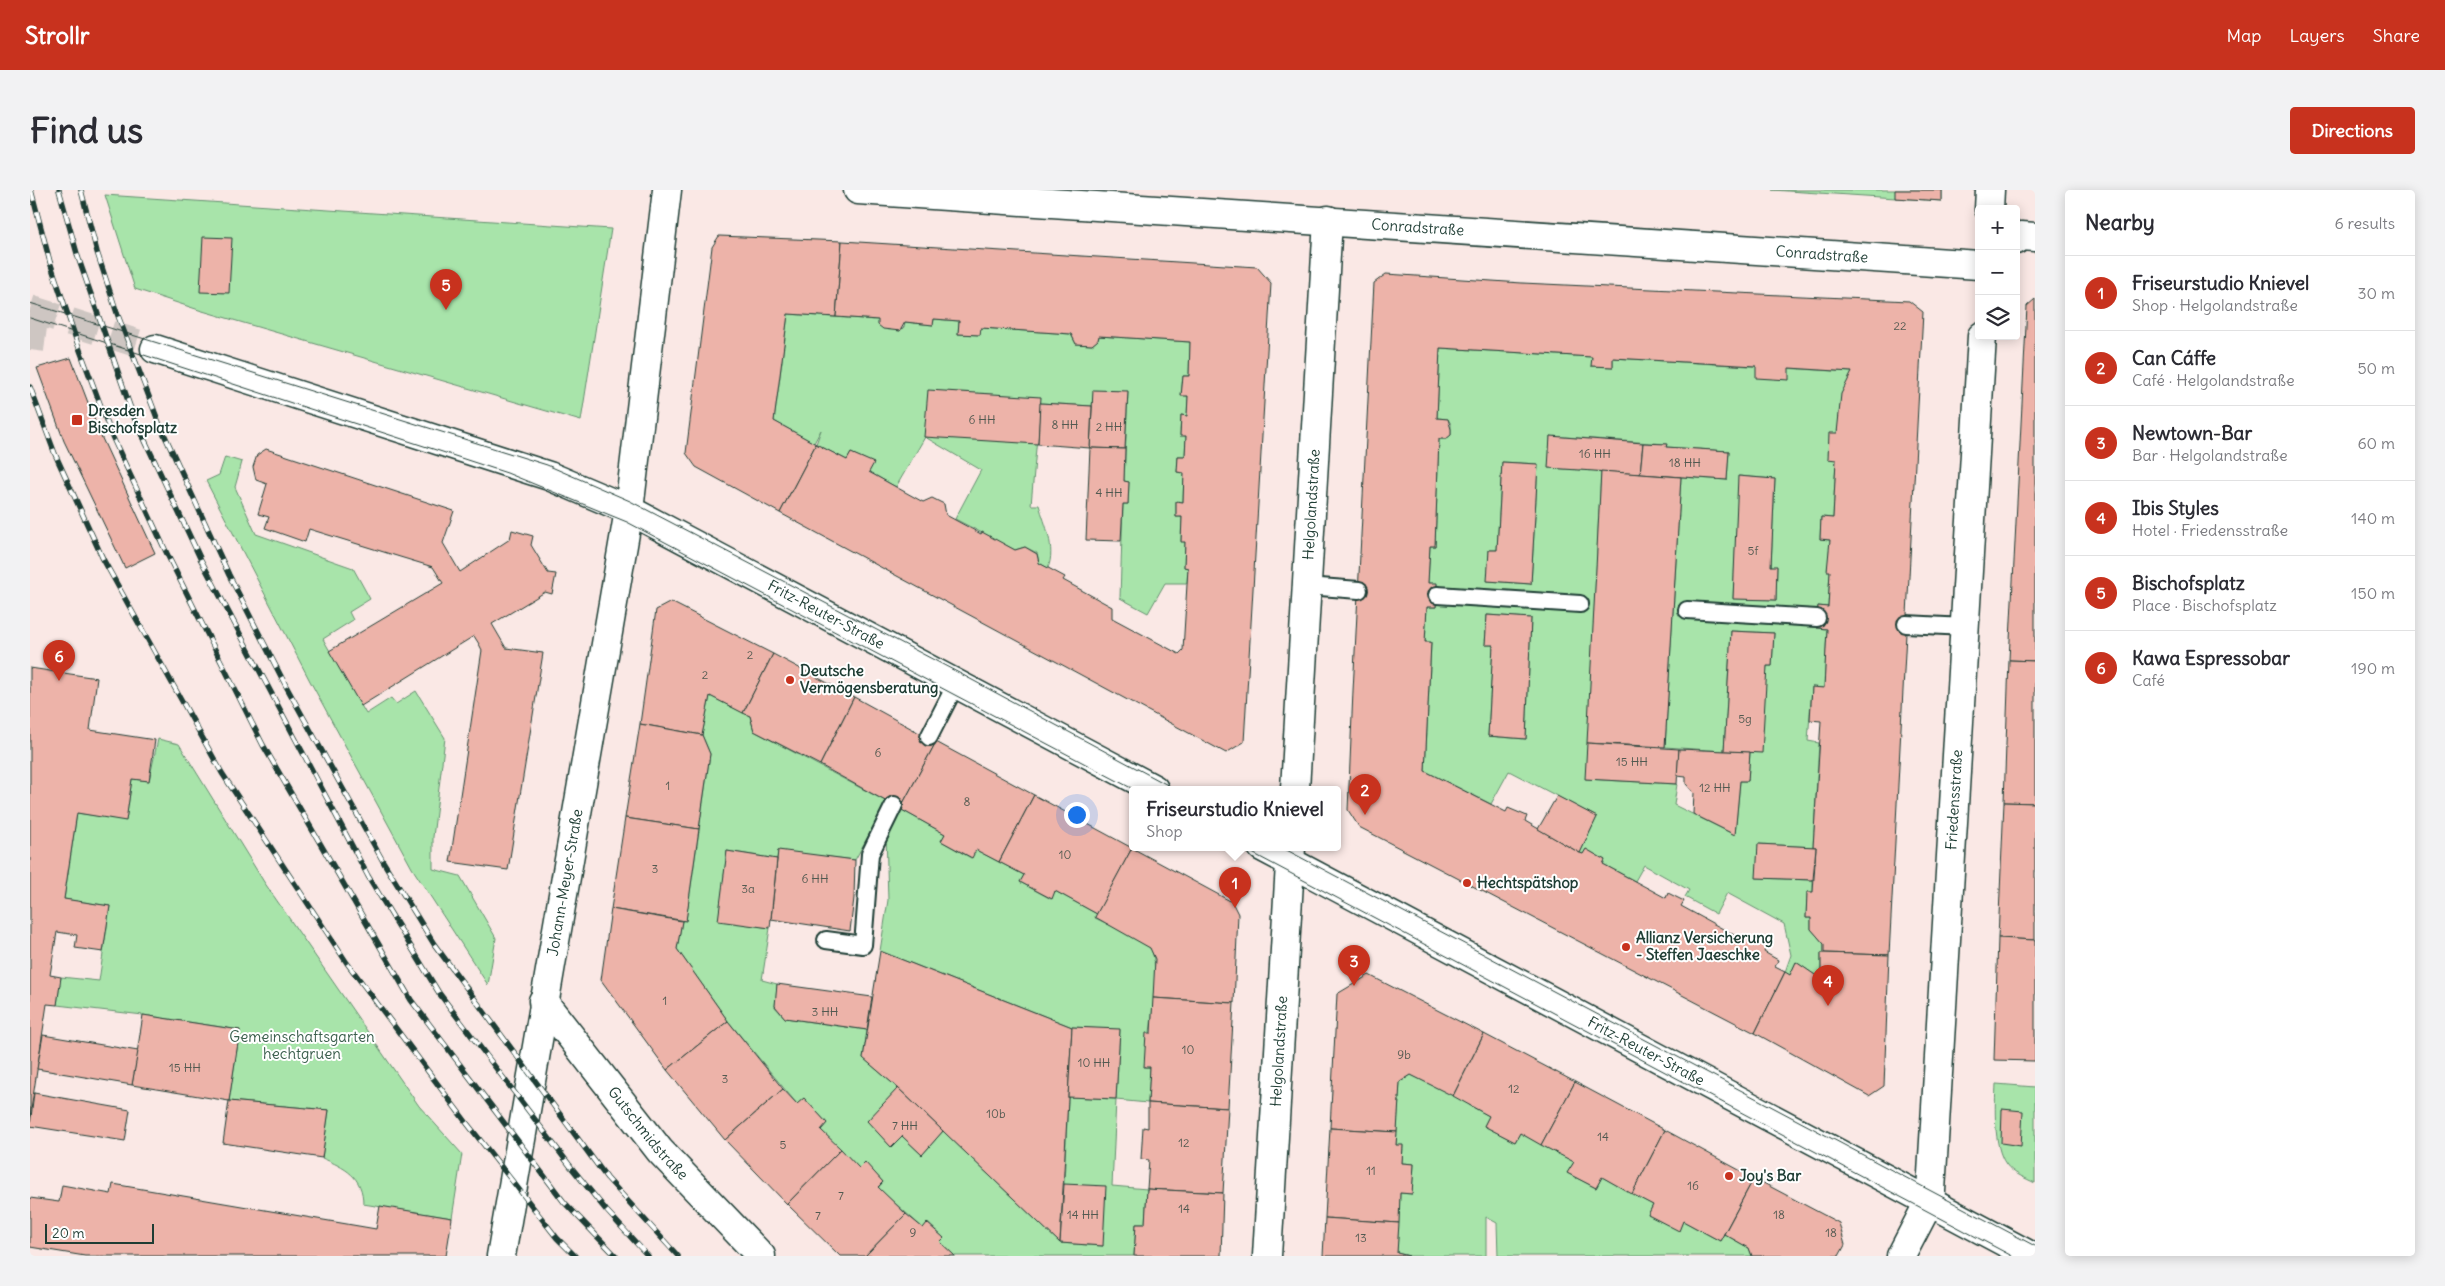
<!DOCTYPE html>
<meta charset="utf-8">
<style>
:root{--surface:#fff;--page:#f2f2f3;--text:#2b2b33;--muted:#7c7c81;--line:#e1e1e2;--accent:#c8321e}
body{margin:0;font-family:Delius,sans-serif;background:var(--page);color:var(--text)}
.controls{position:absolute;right:15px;top:15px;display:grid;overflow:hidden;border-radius:5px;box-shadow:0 2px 12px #0003}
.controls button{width:45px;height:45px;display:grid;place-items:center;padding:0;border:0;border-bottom:1px solid var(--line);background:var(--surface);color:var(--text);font:25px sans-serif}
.scale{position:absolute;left:15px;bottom:12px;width:109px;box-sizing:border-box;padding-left:5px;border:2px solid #1f3d34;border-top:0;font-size:14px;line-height:18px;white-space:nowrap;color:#1f3d34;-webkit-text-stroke:4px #fff;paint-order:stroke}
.you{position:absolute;left:1046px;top:624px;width:18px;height:18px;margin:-12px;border:4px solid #fff;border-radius:50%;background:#1a73e8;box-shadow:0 0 0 8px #1a73e833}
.badge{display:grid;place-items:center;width:32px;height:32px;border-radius:50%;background:var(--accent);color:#fff;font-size:16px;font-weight:700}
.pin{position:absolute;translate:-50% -41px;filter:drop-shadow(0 1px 2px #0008)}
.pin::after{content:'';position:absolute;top:26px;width:18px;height:15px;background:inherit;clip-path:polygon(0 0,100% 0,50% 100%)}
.popup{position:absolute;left:1099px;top:596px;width:212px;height:65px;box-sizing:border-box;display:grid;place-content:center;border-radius:5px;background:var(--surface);filter:drop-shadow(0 1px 4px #0005);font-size:16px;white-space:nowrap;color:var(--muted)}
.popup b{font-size:19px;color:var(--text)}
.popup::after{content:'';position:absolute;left:50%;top:100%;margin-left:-10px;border:10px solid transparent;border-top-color:var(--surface)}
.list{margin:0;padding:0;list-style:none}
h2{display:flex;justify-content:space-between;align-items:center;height:65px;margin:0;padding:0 20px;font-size:21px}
h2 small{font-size:16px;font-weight:400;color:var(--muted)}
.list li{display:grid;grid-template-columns:32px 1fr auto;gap:15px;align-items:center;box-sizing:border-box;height:75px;padding:0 20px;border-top:1px solid var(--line)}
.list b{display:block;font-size:19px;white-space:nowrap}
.list p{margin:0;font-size:16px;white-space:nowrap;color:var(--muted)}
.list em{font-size:16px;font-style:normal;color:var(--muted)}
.icon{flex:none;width:28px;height:28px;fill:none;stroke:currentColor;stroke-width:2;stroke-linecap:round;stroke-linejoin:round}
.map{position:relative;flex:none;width:2005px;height:1066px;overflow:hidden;border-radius:5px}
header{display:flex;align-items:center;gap:30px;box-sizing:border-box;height:70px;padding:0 25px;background:var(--accent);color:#fff}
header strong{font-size:24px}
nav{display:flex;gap:28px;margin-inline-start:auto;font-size:18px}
.intro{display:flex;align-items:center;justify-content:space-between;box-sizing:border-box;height:120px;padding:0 30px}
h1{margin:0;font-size:35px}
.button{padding:12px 22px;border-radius:5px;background:var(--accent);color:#fff;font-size:18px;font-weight:700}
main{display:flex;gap:30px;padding:0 30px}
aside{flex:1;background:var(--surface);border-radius:5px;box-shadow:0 2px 12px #0003}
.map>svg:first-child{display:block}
.green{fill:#a8e4aa;stroke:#64906f;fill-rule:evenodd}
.building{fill:#edb3a9;stroke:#1f3d34}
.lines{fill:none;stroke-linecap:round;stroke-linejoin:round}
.minor-tunnel{stroke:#cec6c2;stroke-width:28;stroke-dasharray:28 14;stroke-linecap:butt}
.secondary-tunnel{stroke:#cec6c2;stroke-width:28;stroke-dasharray:28 14;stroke-linecap:butt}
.service-casing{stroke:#1f3d34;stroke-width:20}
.minor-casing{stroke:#1f3d34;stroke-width:31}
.secondary-casing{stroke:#1f3d34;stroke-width:31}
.service{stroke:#fff;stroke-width:16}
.minor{stroke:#fff;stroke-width:28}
.secondary{stroke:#fff;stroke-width:28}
.tram{stroke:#1f3d34;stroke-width:1}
.rail-casing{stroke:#1f3d34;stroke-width:5.5}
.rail{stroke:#fff;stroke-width:4;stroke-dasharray:11;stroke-linecap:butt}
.poi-dot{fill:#c8321e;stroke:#fff;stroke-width:2}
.labels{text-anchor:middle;stroke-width:4;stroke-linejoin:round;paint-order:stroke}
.number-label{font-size:12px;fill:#525a51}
.street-label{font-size:15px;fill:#1f3d34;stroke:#fff}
.poi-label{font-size:15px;font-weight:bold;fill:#1f3d34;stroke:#fff;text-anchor:start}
.park-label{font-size:15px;fill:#3a5e4c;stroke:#fff}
</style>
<header>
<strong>Strollr</strong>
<nav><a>Map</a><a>Layers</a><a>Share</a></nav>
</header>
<div class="intro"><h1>Find us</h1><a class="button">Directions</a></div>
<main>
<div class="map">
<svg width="2005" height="1066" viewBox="0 0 2005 1066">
<rect width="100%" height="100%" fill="#fae8e5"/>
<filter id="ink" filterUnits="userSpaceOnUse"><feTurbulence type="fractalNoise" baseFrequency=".02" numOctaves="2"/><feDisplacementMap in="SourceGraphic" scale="10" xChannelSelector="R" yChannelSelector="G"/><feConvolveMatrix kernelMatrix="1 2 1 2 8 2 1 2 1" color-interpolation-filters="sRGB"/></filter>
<g filter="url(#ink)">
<g class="green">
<path d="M1742 0H1912V11Z"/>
<path d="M75 5 581 39 551 231 169 120 105 99Z"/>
<path d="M758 124 848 130 870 141 874 137 875 132 903 135 904 129 929 131 928 144 950 145 951 138 1041 144 1046 154 1062 155 1068 150 1069 146 1160 152 1159 186H1153L1151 205 1158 206 1157 226 1151 225 1150 245 1156 246 1155 266H1148L1147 282 1154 283 1153 312H1146V327H1152L1151 351 1155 352 1154 377 1158 378 1157 393H1135L1118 423 1090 408 1093 314H1098L1099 292 1094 291 1098 202 1062 216 1010 213 1001 315H1009C1015 335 1026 358 1018 378L1009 373 1007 363 995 357 985 360 925 329 951 280 895 247 866 297 839 282 843 273 821 263 817 270 786 254 791 240 784 253 744 231Z"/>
<path d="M1410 158 1562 167V176L1583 177V168L1822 182 1806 270 1803 328 1791 327 1790 349 1800 350 1798 380 1800 381 1798 417 1788 416 1787 438 1797 439 1794 498 1782 497 1778 551 1789 553 1783 657 1728 654 1727 688 1783 690V702H1777L1776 728H1781V739L1794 754V763H1791V789L1766 772 1760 785 1755 782 1761 765 1754 734 1697 703 1686 724 1655 707 1659 700 1614 675 1605 691 1573 674 1575 670 1556 659 1553 664 1550 663 1567 627 1479 581 1461 614 1395 581 1401 453 1395 452 1397 417H1406L1407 394 1398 393 1400 356H1405L1409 249H1416L1421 245V234L1418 229 1407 228ZM1520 246 1636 254V257L1699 261 1697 290 1651 287 1635 557 1694 561 1701 441 1744 443 1742 476H1737L1720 562 1718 591H1710L1705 645 1644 615 1647 594 1556 589 1571 281 1519 278ZM1472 272 1508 274 1501 394 1458 391 1459 360H1467ZM1709 286 1745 289 1741 376 1747 377 1746 410 1703 408ZM1457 425 1501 428 1496 549 1458 546 1463 455H1455Z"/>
<path d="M195 267 212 272 205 297 226 344 323 378 340 409 319 422 323 430 293 449 336 524 361 508 366 514 386 501 415 548 403 647V679L430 686 466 748 458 795 382 678 280 491 176 291 189 285Z"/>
<path d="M680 506 720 526 724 541 857 612 825 670 748 661 747 669 697 661 689 730 740 738 732 790 747 794 745 817 755 828 837 840 833 868 868 898 838 931 861 957 872 946 892 965 913 941 1030 1053 1073 1056 1034 994 1038 907 1086 909 1090 840 1042 837 850 761 858 710 856 644 870 619 915 644 911 651 941 668 946 660 994 685 990 692 1021 709 1025 701 1067 724 1065 728C1076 733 1113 751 1120 758 1132 771 1118 857 1115 877H1120L1118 913 1086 910 1082 996 1117 999 1115 1034H1106L1104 1066H925L910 1052 914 1048 898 1033 893 1038 848 998 853 992 835 973 829 978 791 940 797 933 774 908 767 914 698 831 647 759 652 731 656 730 680 564 672 545Z"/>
<path d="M128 549 149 554 234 692 389 916 432 964 422 1028 333 1014C333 986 315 978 292 968L299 920 199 911 210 840 113 825 27 815 31 787 69 791 80 716 34 709 47 623 96 630 102 589 119 591Z"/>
<path d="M1381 885 1440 913 1439 915 1459 926 1454 936 1485 952 1490 943 1544 972 1537 983 1566 998 1572 987 1623 1015 1618 1025 1649 1040 1653 1031 1690 1051 1694 1044 1719 1058 1722 1066H1468L1467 1033 1456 1027V1066H1379L1367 1063 1370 1003 1382 1004 1384 974 1372 973 1373 956 1366 955 1370 892Z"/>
<path d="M1966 894 2005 897V993C1995 988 1982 983 1976 974 1963 957 1965 915 1966 894Z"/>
</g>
<g class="building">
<path d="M1865 0H1912V11L1865 8Z"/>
<path d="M689 46 812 51 806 127 758 124 744 231 786 254 750 323 666 277 656 263 682 57Z"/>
<path d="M173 47 202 48 199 103 170 102Z"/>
<path d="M812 51 1227 77 1241 93 1214 552 1196 563 750 323 786 254 817 270 821 263 844 273 839 282 893 312 902 308 914 314 916 325 951 344 952 342 985 360 995 357 1007 364 1009 373 1035 387 1033 390 1082 417V428L1149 464 1153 460 1158 378 1154 377 1155 352H1151L1152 327H1146V311L1153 312 1154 283 1147 282 1148 266H1155L1156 246H1150L1151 225 1157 226 1158 206H1151L1153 186H1159L1160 152 1069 146 1068 150 1062 155 1046 154 1041 144 951 138 950 145 928 144 929 131 904 129 903 135 875 132 870 141 853 139 848 135V130L806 127Z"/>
<path d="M1356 84 1492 93 1879 111 1893 122 1859 765 1794 763V754L1781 739V728H1776L1777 702H1783L1786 657H1783L1791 531 1780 530 1782 497 1794 498 1797 439 1787 438V428L1788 416 1798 417 1800 381H1797L1800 350 1790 349 1791 327 1803 328 1806 270 1798 269 1799 243H1807L1811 204 1822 182 1759 178V190L1726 188V176L1583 168V177L1561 176 1562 167 1410 158 1407 228 1418 229 1421 239V245L1416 249H1409L1405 356H1400L1398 393H1407L1406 417H1397L1395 452H1401L1395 581 1476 622 1478 618 1497 626 1495 631 1550 663 1553 664 1556 659 1575 670 1573 674 1636 708 1638 703 1654 711 1651 716 1715 751 1717 747 1737 756 1734 762 1748 770 1745 777 1755 782 1725 843 1329 637 1318 620 1323 501 1344 93Z"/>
<path d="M2005 109V471L1979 470 1997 116Z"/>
<path d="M41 168 70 244 125 363 95 378 34 251 7 178Z"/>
<path d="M898 200 1011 207 1008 254 894 247Z"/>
<path d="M1063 200 1098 201 1095 259 1060 258Z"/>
<path d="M1010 213 1062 216 1060 258 1008 254Z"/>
<path d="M1520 246 1613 253 1610 284 1518 278Z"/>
<path d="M1613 253 1637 254 1636 257 1699 261 1697 290 1610 284Z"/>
<path d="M1060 258 1095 259 1094 291 1099 292 1098 314H1093L1091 351 1056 350Z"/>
<path d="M236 259 424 321 413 353 430 382 480 349 482 340 503 346 501 355 518 383 526 384 522 404 515 402 462 434 476 458 513 463 478 680 420 672 452 460 449 454 444 446 331 516 299 461 413 393 403 377 370 367 279 339 275 352 235 338 239 327 228 324 237 294 226 290 223 277 227 265Z"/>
<path d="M1472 272 1508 274 1501 394 1457 391 1459 360H1467Z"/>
<path d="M1571 281 1651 287 1635 557 1557 553Z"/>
<path d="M1708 286 1745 289 1741 376H1747L1746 410 1703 409Z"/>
<path d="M641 412 743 464 713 523 680 506 672 545 610 534 626 420Z"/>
<path d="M1457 425 1501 428 1496 549 1458 546 1463 455H1455Z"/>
<path d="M1701 441 1744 443 1742 476H1737L1732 563 1694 561Z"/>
<path d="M743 464 824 507 790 575 724 541 720 526 713 523Z"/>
<path d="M1979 470 2005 471V613L1974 612Z"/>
<path d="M0 478 67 488 60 540 125 550 119 591 102 589 96 631 47 623 34 709 80 716 73 762 45 758 47 745 27 742 20 785 31 787 27 815 17 814 0 927Z"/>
<path d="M824 507 906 552 870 619 790 575Z"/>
<path d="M610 534 672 545 680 564 669 639 595 628Z"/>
<path d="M906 552 1004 605 969 672 946 660 942 668 911 651 915 644 870 619Z"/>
<path d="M1557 553 1649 559 1647 594 1555 589Z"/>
<path d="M1649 559 1720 562 1718 591H1710L1705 645 1663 624 1664 603 1656 594V587L1647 586Z"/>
<path d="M1004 605 1102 658 1067 724 1025 701 1022 709 990 692 994 685 969 672Z"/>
<path d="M1527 606 1567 627 1550 663 1508 639Z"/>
<path d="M1974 612 2005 613V750L1968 748Z"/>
<path d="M595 628 669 639 656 731 581 719Z"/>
<path d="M1728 654 1786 657 1783 690 1726 688Z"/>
<path d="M1102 658 1202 712 1208 724 1204 813 1123 808 1125 769 1120 758 1065 727Z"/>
<path d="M748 660 825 670 824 708 820 741 741 729Z"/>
<path d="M697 661 747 669 740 738 688 731Z"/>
<path d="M581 719 652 731 647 759 698 831 637 880 571 790Z"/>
<path d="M1968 748 2005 750V871L1964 870Z"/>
<path d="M850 761 1042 837 1030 1053 868 898 833 868Z"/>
<path d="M1791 763 1859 765 1854 896 1839 906 1725 843 1755 782 1760 785 1766 772 1791 789Z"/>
<path d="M1339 785 1454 844 1423 906 1381 885 1370 892 1367 942 1300 938 1307 804Z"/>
<path d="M747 794 842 807 837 840 755 828 745 816Z"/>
<path d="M1123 808 1204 813 1198 918 1118 913 1120 877H1114L1116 843H1121Z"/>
<path d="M113 825 210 840 199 911 102 895Z"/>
<path d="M698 831 753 899 695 950 637 880Z"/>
<path d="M1042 837 1090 839 1086 909 1038 907Z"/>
<path d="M1454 844 1545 892 1511 955 1490 943 1485 952 1454 936 1459 926 1423 906Z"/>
<path d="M13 845 108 861 102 895 7 879Z"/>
<path d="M1545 892 1635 940 1602 1004 1572 987 1566 998 1537 983 1544 972 1511 955Z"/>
<path d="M868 898 913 941 892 965 872 946 861 957 837 931Z"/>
<path d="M753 899 767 914 774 908 797 933 791 940 811 959 757 1014 695 950Z"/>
<path d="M4 903 100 920 95 951 0 936Z"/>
<path d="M199 911 299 920 292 968 193 953Z"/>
<path d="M1118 913 1198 918 1193 1003 1117 999 1119 970 1111 969 1113 937 1118 938Z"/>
<path d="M1972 919 1993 921 1991 956 1971 953Z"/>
<path d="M1300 938 1367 942 1366 955H1373L1372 973 1384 974 1382 1004 1370 1003 1369 1033 1295 1028Z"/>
<path d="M1635 940 1724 988 1690 1051 1653 1031 1649 1041 1618 1025 1623 1015 1602 1004Z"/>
<path d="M811 959 829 978 835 972 853 992 848 997 876 1024 835 1066H810L757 1014Z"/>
<path d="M1724 988 1809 1033 1815 1055 1809 1066H1722L1719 1058 1694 1044Z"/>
<path d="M83 994 346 1039 350 1016 422 1028 416 1066H55L0 1057V1008L29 1012 32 995 81 1004Z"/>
<path d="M1034 994 1076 996 1073 1056 1030 1053Z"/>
<path d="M1117 999 1193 1003 1191 1066H1104L1106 1034H1115Z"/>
<path d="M876 1024 893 1038 897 1033 914 1048 910 1052 925 1066H835Z"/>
<path d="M1295 1028 1369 1033 1367 1063 1379 1066H1293Z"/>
</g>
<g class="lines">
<path class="minor-tunnel" d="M0 160 5 121"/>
<path class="secondary-tunnel" d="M0 119 125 159"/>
<g class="service-casing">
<g id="service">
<path d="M1277 396 1329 400"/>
<path d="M1407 405 1550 414"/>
<path d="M1657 420 1787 428"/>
<path d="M1876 434 1935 437"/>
<path d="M899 547 926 494"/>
<path d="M796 750 833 755 840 664 864 615"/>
</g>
</g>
<g class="minor-casing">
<g id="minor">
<path id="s1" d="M828 0 1949 75"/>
<path d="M1959 19 1960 0"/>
<path d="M1986 50 1991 46 2005 47"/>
<path id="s2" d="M1265 599 1298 30"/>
<path id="s3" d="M513 811 630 961 731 1066"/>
<path id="s4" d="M471 1066 599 320 637 0"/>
<path id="s5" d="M1237 1066 1261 657"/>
<path id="s6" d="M1871 1066 1899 1012 1901 1001 1952 146"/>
</g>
</g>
<g class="secondary-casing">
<g id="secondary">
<path id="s7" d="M125 159 519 286 599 320 1124 599"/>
<path id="s8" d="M1232 657 2001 1066"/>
</g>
</g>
<use href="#service" class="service"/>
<use href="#minor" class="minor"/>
<use href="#secondary" class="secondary"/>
<g class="tram">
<path d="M0 113 517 275 600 311 931 484 1145 599"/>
<path d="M0 128 477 283 597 332 1103 599"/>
<path d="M1211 657 1982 1066"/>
<path d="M1251 657 2005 1056"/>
</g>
<g class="rail-casing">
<g id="rail">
<path d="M1 0 20 72 47 152 82 246 139 368 233 555 381 810 534 1012 586 1066"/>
<path d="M29 0 48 67 103 225 171 370 338 686 409 803 541 977 576 1020 618 1066"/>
<path d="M51 0 67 62 87 123 129 233 199 385 256 496 354 673 404 754 577 988 648 1066"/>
<path d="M0 197 25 264 73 369 192 583 317 773 436 932 527 1048 545 1066"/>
</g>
</g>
<use href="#rail" class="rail"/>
</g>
</g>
<g class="poi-dot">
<rect x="41" y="224" width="12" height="12" rx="2.5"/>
<circle cx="760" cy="490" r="5"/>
<circle cx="1437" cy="693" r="5"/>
<circle cx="1596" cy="757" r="5"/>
<circle cx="1699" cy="986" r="5"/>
</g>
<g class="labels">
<g class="number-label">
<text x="1870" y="140">22</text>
<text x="952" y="234">6 HH</text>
<text x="1035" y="239">8 HH</text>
<text x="1079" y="241">2 HH</text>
<text x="1565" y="268">16 HH</text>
<text x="1655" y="277">18 HH</text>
<text x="1079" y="307">4 HH</text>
<text x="1723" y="365">5f</text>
<text x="720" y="469">2</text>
<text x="675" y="489">2</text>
<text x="1715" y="533">5g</text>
<text x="848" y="567">6</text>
<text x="1602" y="576">15 HH</text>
<text x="638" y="600">1</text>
<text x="1685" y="602">12 HH</text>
<text x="937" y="616">8</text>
<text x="1035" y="669">10</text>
<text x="625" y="683">3</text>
<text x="785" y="693">6 HH</text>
<text x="718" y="703">3a</text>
<text x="635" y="815">1</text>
<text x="795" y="826">3 HH</text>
<text x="1158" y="864">10</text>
<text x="1374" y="869">9b</text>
<text x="1064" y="877">10 HH</text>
<text x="155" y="882">15 HH</text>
<text x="695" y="893">3</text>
<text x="1484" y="903">12</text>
<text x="966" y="928">10b</text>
<text x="875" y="940">7 HH</text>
<text x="1573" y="951">14</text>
<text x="1154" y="957">12</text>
<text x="753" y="959">5</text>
<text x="1341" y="985">11</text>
<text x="1663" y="1000">16</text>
<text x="811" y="1010">7</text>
<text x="1154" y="1023">14</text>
<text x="1053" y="1029">14 HH</text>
<text x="1749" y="1029">18</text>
<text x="788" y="1030">7</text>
<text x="883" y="1047">9</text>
<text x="1801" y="1047">18</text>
<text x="1331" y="1052">13</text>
</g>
<g class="street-label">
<text dy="5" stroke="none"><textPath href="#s1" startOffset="561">Conradstraße</textPath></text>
<text dy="5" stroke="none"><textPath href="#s1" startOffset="966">Conradstraße</textPath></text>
<text dy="5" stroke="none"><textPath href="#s2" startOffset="285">Helgolandstraße</textPath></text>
<text dy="5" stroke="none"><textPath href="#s7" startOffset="724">Fritz-Reuter-Straße</textPath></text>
<text dy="5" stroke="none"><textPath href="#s6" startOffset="464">Friedensstraße</textPath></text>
<text dy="5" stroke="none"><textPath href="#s4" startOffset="379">Johann-Meyer-Straße</textPath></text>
<text dy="5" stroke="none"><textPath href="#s5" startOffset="205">Helgolandstraße</textPath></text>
<text dy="5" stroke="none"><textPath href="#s8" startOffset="435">Fritz-Reuter-Straße</textPath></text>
<text dy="5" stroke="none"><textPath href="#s3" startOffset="169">Gutschmidstraße</textPath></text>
</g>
<g class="poi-label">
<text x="58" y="226">Dresden<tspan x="58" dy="17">Bischofsplatz</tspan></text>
<text x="770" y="486">Deutsche<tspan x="770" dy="17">Vermögensberatung</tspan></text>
<text x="1447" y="698">Hechtspätshop</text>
<text x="1606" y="753">Allianz Versicherung<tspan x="1606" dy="17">- Steffen Jaeschke</tspan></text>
<text x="1709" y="991">Joy's Bar</text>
</g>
<g class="park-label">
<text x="272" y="852">Gemeinschaftsgarten<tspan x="272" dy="17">hechtgruen</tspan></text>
</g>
</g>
</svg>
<div class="controls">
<button>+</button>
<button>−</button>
<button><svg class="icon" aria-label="layers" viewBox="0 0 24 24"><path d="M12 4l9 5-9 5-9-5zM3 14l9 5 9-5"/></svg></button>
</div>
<div class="scale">20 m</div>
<div class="you"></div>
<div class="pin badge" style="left:1205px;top:718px">1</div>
<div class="popup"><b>Friseurstudio Knievel</b>Shop</div>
<div class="pin badge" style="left:1335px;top:625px">2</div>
<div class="pin badge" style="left:1324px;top:796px">3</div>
<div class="pin badge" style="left:1798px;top:816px">4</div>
<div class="pin badge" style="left:416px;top:120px">5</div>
<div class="pin badge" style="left:29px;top:491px">6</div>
</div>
<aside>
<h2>Nearby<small>6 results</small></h2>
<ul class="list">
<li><span class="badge">1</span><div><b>Friseurstudio Knievel</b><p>Shop · Helgolandstraße</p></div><em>30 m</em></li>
<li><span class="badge">2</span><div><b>Can Cáffe</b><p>Café · Helgolandstraße</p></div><em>50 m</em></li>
<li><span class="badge">3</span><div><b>Newtown-Bar</b><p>Bar · Helgolandstraße</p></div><em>60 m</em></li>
<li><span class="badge">4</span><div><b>Ibis Styles</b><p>Hotel · Friedensstraße</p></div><em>140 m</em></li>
<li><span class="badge">5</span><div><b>Bischofsplatz</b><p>Place · Bischofsplatz</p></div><em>150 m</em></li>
<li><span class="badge">6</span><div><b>Kawa Espressobar</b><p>Café</p></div><em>190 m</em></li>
</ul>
</aside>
</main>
